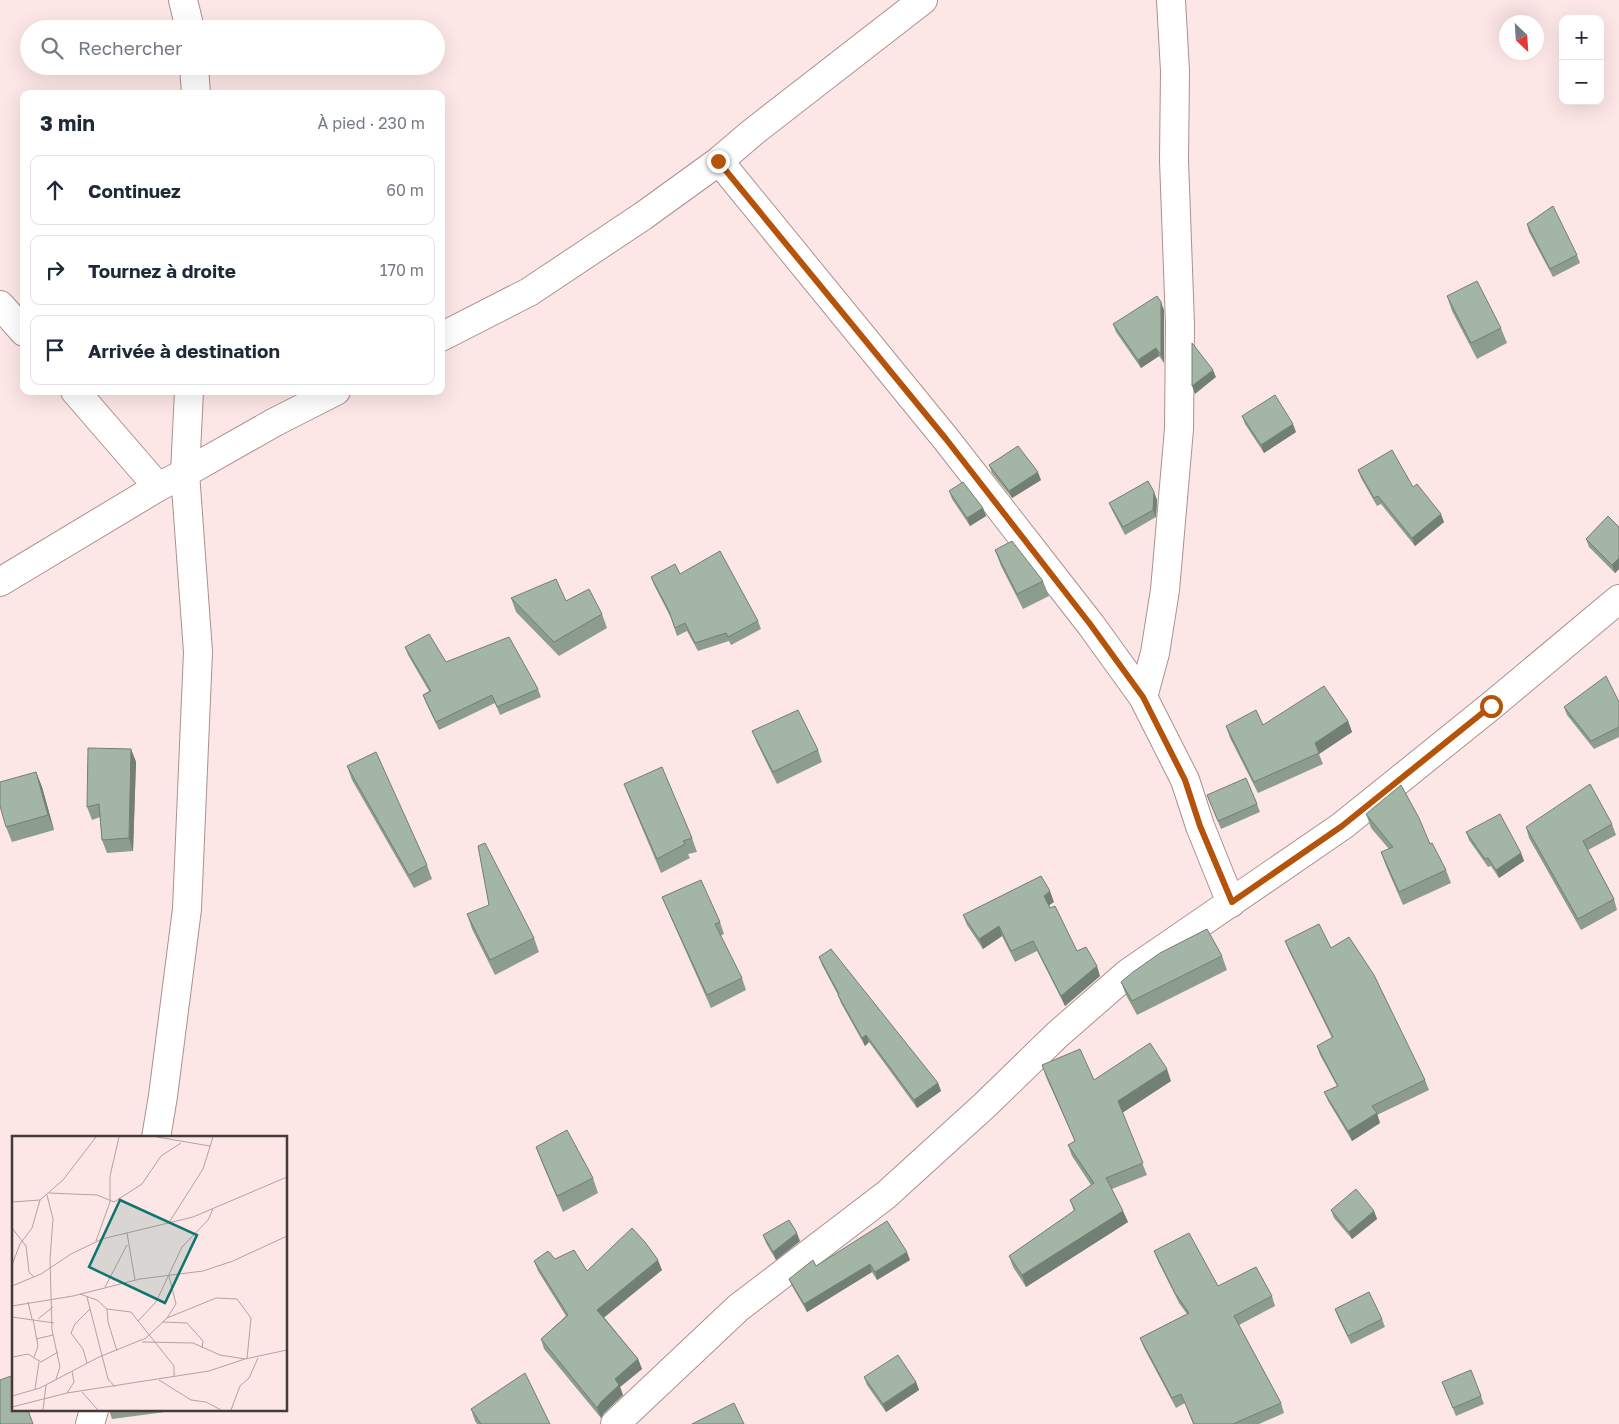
<!DOCTYPE html>
<html lang="fr">
<meta charset="utf-8">
<style>
:root{--surface:#fff;--page:#f2f2f3;--text:#1f2937;--muted:#747a83;--line:#e0e1e3}
body{margin:0;font-family:"Golos Text",sans-serif;background:var(--page);color:var(--text)}
.controls{position:absolute;right:15px;top:15px;display:grid;overflow:hidden;border-radius:10px;box-shadow:0 5px 20px #0002}
.controls button{width:45px;height:45px;display:grid;place-items:center;padding:0;border:0;border-bottom:1px solid var(--line);background:var(--surface);color:var(--text);font:25px sans-serif}
.compass{position:absolute;left:1499px;top:15px;width:45px;height:45px;border-radius:50%;background:var(--surface);box-shadow:0 5px 20px #0002;rotate:155deg}
.stop{position:absolute;width:15px;height:15px;margin:-11px;border:4px solid #b45309;border-radius:50%;background:#fff}
.stop.end{background:#b45309;border-color:#fff;box-shadow:0 1px 5px #0008}
.list{margin:0;padding:0;list-style:none}
h2{display:flex;justify-content:space-between;align-items:center;height:65px;margin:0;padding:0 20px;font-size:21px}
h2 small{font-size:16px;font-weight:400;color:var(--muted)}
.list li{display:grid;grid-template-columns:32px 1fr auto;gap:15px;align-items:center;box-sizing:border-box;height:70px;margin:0 10px 10px;padding:0 10px;border:1px solid var(--line);border-radius:10px}
.list b{display:block;font-size:19px;white-space:nowrap}
.list em{font-size:16px;font-style:normal;color:var(--muted)}
.icon{flex:none;width:28px;height:28px;fill:none;stroke:currentColor;stroke-width:2;stroke-linecap:round;stroke-linejoin:round}
.map{position:relative;flex:none;width:1619px;height:1424px;overflow:hidden}
.search{position:absolute;background:var(--surface);box-shadow:0 5px 20px #0002;left:20px;top:20px;width:425px;height:55px;display:flex;align-items:center;gap:12px;box-sizing:border-box;padding:0 18px;border-radius:28px;color:var(--muted);font-size:19px}
.panel{position:absolute;background:var(--surface);box-shadow:0 5px 20px #0002;left:20px;top:90px;width:425px;height:305px;border-radius:10px}
.map>svg:first-child{display:block}
.lines{fill:none;stroke-linecap:round;stroke-linejoin:round}
.minor-casing{stroke:#ab9190;stroke-width:30}
.minor{stroke:#fff;stroke-width:28}
.wall{fill:#8c9d8e}
.shaded-wall{fill:#727f74}
.building{fill:#a3b6a5;stroke:#727f74}
.route{stroke:#b45309;stroke-width:6}
.inset-road{fill:none;stroke:#b3a1a1;stroke-width:1}
.view{fill:#0f766e;fill-opacity:0.15;stroke:#0f766e;stroke-width:2.5}
.inset-edge{fill:none;stroke:#453939;stroke-width:2.5}
</style>
<div class="map">
<svg width="1619" height="1424" viewBox="0 0 1619 1424">
<rect width="100%" height="100%" fill="#fde6e6"/>
<g class="lines">
<g class="minor-casing">
<g id="minor">
<path d="M183 0 190 29"/>
<path d="M194 66 196 94"/>
<path d="M719 161 946 439 1091 625 1143 697 1185 780 1200 826 1231 903"/>
<path d="M0 305 24 332"/>
<path d="M441 337 529 292 643 216 719 161 753 132 923 0"/>
<path d="M75 391 158 487"/>
<path d="M0 582 158 487 185 473 275 422 336 391"/>
<path d="M1143 697 1155 653 1165 590 1179 429 1180 324 1174 160 1175 71 1171 0"/>
<path d="M156 1138 163 1096 187 909 198 652 185 473 189 391"/>
<path d="M90 1424 94 1410"/>
<path d="M615 1424 738 1308 886 1195 985 1105 1057 1035 1128 973 1342 826 1491 706 1619 599"/>
</g>
</g>
<use href="#minor" class="minor"/>
</g>
<g class="wall">
<path d="M1527 224 1577 255 1580 263 1553 277 1529 232Z"/>
<path d="M1447 296 1501 328 1507 343 1477 359 1452 311Z"/>
<path d="M1164 310V363L1159 356 1141 368 1116 332 1113 324Z"/>
<path d="M1242 416 1296 432 1264 453 1245 424Z"/>
<path d="M989 465 1041 480 1012 498 992 473Z"/>
<path d="M1358 470 1413 487 1444 522 1415 546 1381 504 1377 506 1361 478Z"/>
<path d="M949 491 983 508 986 516 970 526 952 499Z"/>
<path d="M1154 492 1157 500 1156 517 1125 535 1112 510 1109 503Z"/>
<path d="M1619 527V569L1615 573 1589 547 1586 539Z"/>
<path d="M995 550 1043 581 1049 596 1023 609 1001 566Z"/>
<path d="M680 574 758 621 761 629 731 645 729 641 698 651 687 631 677 636 671 618 654 585 651 577Z"/>
<path d="M511 598 566 601 602 614 607 628 559 656 516 612Z"/>
<path d="M405 647 446 662 538 689 541 697 500 715 495 703 439 730 426 703 423 695 429 691 408 655Z"/>
<path d="M1619 702V737L1594 749 1567 715 1564 707Z"/>
<path d="M1348 721 1352 732 1319 754 1323 764 1258 793 1230 738 1226 726Z"/>
<path d="M752 731 818 750 822 762 777 784 757 743Z"/>
<path d="M131 749 136 762 133 851 107 853 102 840 100 817 92 820 87 807Z"/>
<path d="M347 766 427 865 432 879 414 888 352 780Z"/>
<path d="M36 772 42 787 54 830 12 842 6 827Z"/>
<path d="M624 784 692 838 697 852 688 854 690 858 661 873 629 797Z"/>
<path d="M1207 795 1257 804 1260 812 1221 829Z"/>
<path d="M1366 814 1430 844 1446 870 1451 883 1403 905 1386 866 1381 852 1389 849 1371 828Z"/>
<path d="M1612 824 1616 835 1588 850 1614 899 1617 910 1581 930 1529 838 1526 827Z"/>
<path d="M1466 832 1521 853 1524 861 1499 878 1491 866 1488 867 1469 840Z"/>
<path d="M662 897 720 922 724 934 720 936 742 978 746 990 711 1008 667 909Z"/>
<path d="M1054 902 1049 905 1077 951 1100 976 1065 1006 1037 951 1015 962 1002 936 983 949 967 925 963 915Z"/>
<path d="M467 914 534 938 539 952 495 975 472 929Z"/>
<path d="M1285 941 1331 948 1425 1080 1429 1090 1377 1115 1380 1123 1352 1141 1328 1101 1324 1092 1337 1086 1320 1055 1317 1046 1332 1038 1289 951Z"/>
<path d="M1222 956 1227 970 1137 1015 1126 995 1121 982Z"/>
<path d="M819 957 938 1083 941 1091 917 1108 869 1042 865 1046 841 1003 838 995 822 965Z"/>
<path d="M1042 1065 1094 1080 1171 1081 1122 1113 1147 1175 1112 1189 1128 1222 1026 1287 1013 1267 1009 1256 1074 1211 1070 1200 1091 1185 1072 1156 1068 1145 1075 1141 1046 1077Z"/>
<path d="M536 1147 593 1178 598 1193 563 1212 542 1163Z"/>
<path d="M1331 1210 1374 1211 1377 1219 1352 1239 1334 1218Z"/>
<path d="M763 1235 800 1241 776 1260 766 1243Z"/>
<path d="M1154 1251 1218 1286 1272 1296 1275 1306 1239 1325 1281 1403 1284 1413 1259 1424H1193L1185 1403 1176 1408 1144 1348 1140 1338 1187 1314 1179 1303 1158 1261Z"/>
<path d="M555 1259 587 1271 662 1270 604 1317 638 1359 642 1369 620 1387 623 1395 604 1413 601 1418 544 1349 541 1339 566 1316 538 1271 534 1261Z"/>
<path d="M910 1260 877 1280 872 1272 807 1312 792 1286 789 1279 816 1266Z"/>
<path d="M1335 1309 1382 1319 1385 1327 1351 1344 1338 1317Z"/>
<path d="M864 1377 916 1382 919 1390 886 1412 867 1385Z"/>
<path d="M1442 1382 1481 1396 1484 1404 1456 1416Z"/>
<path d="M471 1409 550 1424H477L475 1421Z"/>
<path d="M109 1410H180L112 1419Z"/>
</g>
<g class="shaded-wall">
<path d="M1161 302 1164 310V363L1161 355Z"/>
<path d="M1156 348 1159 356 1141 368 1138 360Z"/>
<path d="M1213 370 1216 377 1195 394 1192 386Z"/>
<path d="M1293 424 1296 432 1264 453 1261 445Z"/>
<path d="M1038 472 1041 480 1012 498 1009 491Z"/>
<path d="M1154 492 1157 500 1156 517 1153 510Z"/>
<path d="M983 508 986 516 970 526 967 518Z"/>
<path d="M1441 514 1444 522 1415 546 1412 538Z"/>
<path d="M1619 558V569L1615 573 1612 565Z"/>
<path d="M1348 721 1352 732 1319 754 1315 743Z"/>
<path d="M131 749 136 762 133 851 129 838Z"/>
<path d="M36 772 42 787 54 830 48 815Z"/>
<path d="M1521 853 1524 861 1499 878 1496 870Z"/>
<path d="M1050 891 1054 902 1048 906 1044 896Z"/>
<path d="M999 926 1002 936 983 949 979 939Z"/>
<path d="M1097 966 1100 976 1065 1006 1061 996Z"/>
<path d="M866 1035 869 1042 865 1046 862 1038Z"/>
<path d="M1167 1069 1171 1081 1122 1113 1118 1101Z"/>
<path d="M938 1083 941 1091 917 1108 914 1100Z"/>
<path d="M1377 1113 1380 1123 1352 1141 1348 1131Z"/>
<path d="M1123 1211 1128 1222 1026 1287 1022 1275Z"/>
<path d="M1374 1211 1377 1219 1352 1239 1349 1232Z"/>
<path d="M797 1233 800 1241 776 1260 773 1252Z"/>
<path d="M907 1252 910 1260 877 1280 875 1272Z"/>
<path d="M658 1260 662 1270 601 1320 597 1310Z"/>
<path d="M870 1264 872 1272 807 1312 804 1304Z"/>
<path d="M638 1359 642 1369 620 1387 623 1395 604 1413 601 1418 597 1408 615 1379Z"/>
<path d="M916 1382 919 1390 886 1412 883 1404Z"/>
</g>
<g class="building">
<path d="M1553 206 1577 255 1550 269 1527 224Z"/>
<path d="M1477 281 1501 328 1471 343 1447 296Z"/>
<path d="M1157 296 1161 302V355L1156 348 1138 360 1113 324Z"/>
<path d="M1192 343 1213 370 1192 386Z"/>
<path d="M1275 395 1293 424 1261 445 1242 416Z"/>
<path d="M1018 446 1038 472 1009 491 989 465Z"/>
<path d="M1392 450 1413 487 1417 484 1441 514 1412 538 1378 496 1374 498 1358 470Z"/>
<path d="M1148 481 1154 492 1153 510 1123 527 1109 503Z"/>
<path d="M963 482 983 508 967 518 949 491Z"/>
<path d="M1608 516 1619 527V558L1612 565 1586 539Z"/>
<path d="M1012 541 1043 581 1017 594 995 550Z"/>
<path d="M720 551 758 621 728 637 726 633 695 643 685 623 675 628 669 611 651 577 675 564 680 574Z"/>
<path d="M556 579 566 601 589 589 602 614 554 642 511 598Z"/>
<path d="M429 634 446 662 509 637 538 689 497 707 492 695 436 722 423 695 431 691 405 647Z"/>
<path d="M1606 676 1619 702V727L1591 741 1564 707Z"/>
<path d="M1324 686 1348 721 1315 743 1319 753 1254 782 1226 726 1256 710 1263 725Z"/>
<path d="M798 710 818 750 773 772 752 731Z"/>
<path d="M88 748 131 749 129 838 102 840 99 804 87 807Z"/>
<path d="M376 752 427 865 409 875 347 766Z"/>
<path d="M662 767 692 838 683 841 685 844 657 859 624 784Z"/>
<path d="M36 772 48 815 6 827 0 806V782Z"/>
<path d="M1246 778 1257 804 1218 821 1207 795Z"/>
<path d="M1590 784 1612 824 1583 841 1614 899 1578 919 1526 827Z"/>
<path d="M1401 785 1419 818 1430 844 1432 843 1446 870 1399 892 1381 852 1393 847 1366 814Z"/>
<path d="M1500 814 1521 853 1496 870 1488 858 1485 859 1466 832Z"/>
<path d="M485 843 534 938 490 960 467 914 489 905 478 846Z"/>
<path d="M1041 876 1050 891 1044 896 1050 908 1055 906 1077 951 1086 947 1097 966 1061 996 1033 941 1011 951 999 926 979 939 963 915Z"/>
<path d="M701 880 720 922 715 924 742 978 707 995 662 897Z"/>
<path d="M1319 924 1331 948 1349 937 1374 975 1425 1080 1372 1106 1377 1113 1348 1131 1324 1092 1338 1086 1317 1046 1333 1037 1285 941Z"/>
<path d="M1207 929 1222 956 1132 1001 1121 982 1133 972 1160 953Z"/>
<path d="M831 949 938 1083 914 1100 866 1035 862 1038 838 995 839 994 819 957Z"/>
<path d="M1150 1043 1167 1069 1118 1101 1143 1163 1106 1178 1123 1211 1022 1275 1009 1256 1075 1210 1070 1200 1094 1183 1068 1145 1075 1141 1042 1065 1080 1049 1094 1080Z"/>
<path d="M567 1130 593 1178 557 1196 536 1147Z"/>
<path d="M1356 1189 1374 1211 1349 1232 1331 1210Z"/>
<path d="M789 1220 797 1233 773 1252 763 1235Z"/>
<path d="M887 1221 907 1252 875 1272 870 1264 804 1304 789 1279 813 1260 816 1266Z"/>
<path d="M632 1228 645 1242 658 1260 597 1310 638 1359 615 1379 619 1385 601 1402 597 1408 541 1339 568 1315 534 1261 548 1251 555 1259 574 1250 587 1271Z"/>
<path d="M1189 1233 1218 1286 1256 1267 1272 1296 1234 1316 1281 1403 1233 1424H1194L1181 1394 1172 1398 1140 1338 1189 1313 1175 1293 1154 1251Z"/>
<path d="M1369 1292 1382 1319 1348 1336 1335 1309Z"/>
<path d="M898 1355 916 1382 883 1404 864 1377Z"/>
<path d="M1471 1370 1481 1396 1453 1408 1442 1382Z"/>
<path d="M525 1373 550 1424H481L471 1409Z"/>
<path d="M14 1375V1410H28L33 1424H0V1380Z"/>
<path d="M734 1403 744 1424H692Z"/>
</g>
<g class="lines">
<path class="route" d="M718 161 946 439 1090 624 1143 697 1185 780 1200 826 1232 902 1342 826 1491 706"/>
</g>
<g transform="translate(12 1136)">
<rect width="275" height="275" fill="#fde6e6"/>
<path class="inset-road" d="M145 1 198 10M37 57 85 59 102 66 130 48 149 20 169 7M35 59 41 83 38 123 40 194 48 231 44 243M0 66 28 64 51 44 84 1M158 85 191 33 201 1M0 92 14 110 17 136 22 141M115 97 123 144M84 105 98 66V40L107 1M0 129 8 108 20 92 28 64M0 150 29 138 59 118 90 103 181 81 275 41M93 151 115 109M68 158 85 164 95 173 119 176 162 230V241M75 161 96 243 103 251M16 166 20 183M0 170 61 160 128 143 191 135 221 125 275 100M95 173 96 186 105 215M0 181 42 187M155 182 204 162 225 163 239 182 235 223M21 183 26 210 22 221M26 183 41 171M126 185 144 166 170 111 196 84 201 73M150 186 175 187 191 205 190 212M24 203 41 199M130 206 181 207 208 219 233 223 275 214M1 221 16 218 29 226 46 216M75 227 71 213 59 197 63 188 78 173M147 244 179 264 194 266 209 274M23 253 27 226M70 256 86 274M55 257 62 246 60 235M0 260 28 252 87 221 134 202 155 182 164 168 157 140M0 271 55 257 197 235 233 223M31 274 34 249M219 274 228 250 237 242 246 222"/>
<path class="view" d="M108 64 185 99 153 167 77 131Z"/>
<rect width="275" height="275" class="inset-edge"/>
</g>
</svg>
<div class="controls">
<button>+</button>
<button>−</button>
</div>
<svg class="compass" viewBox="-18 -18 36 36"><path d="M0-13l5 13h-10z" fill="#e53935"/><path d="M0 13l5-13h-10z" fill="#747a83"/></svg>
<div class="stop" style="left:1491px;top:706px"></div>
<div class="stop end" style="left:718px;top:161px"></div>
<div class="search"><svg class="icon" aria-label="search" viewBox="0 0 24 24"><circle cx="10" cy="10" r="6"/><path d="M15 15l6 6"/></svg>Rechercher</div>
<section class="panel">
<h2>3 min<small>À pied · 230 m</small></h2>
<ul class="list">
<li><svg class="icon" aria-label="ahead" viewBox="0 0 24 24"><path d="M12 20V5M6 11l6-6 6 6"/></svg><div><b>Continuez</b></div><em>60 m</em></li>
<li><svg class="icon" aria-label="right" viewBox="0 0 24 24"><path d="M7 20v-9h11M14 6l5 5-5 5"/></svg><div><b>Tournez à droite</b></div><em>170 m</em></li>
<li><svg class="icon" aria-label="arrive" viewBox="0 0 24 24"><path d="M6 21V4h12l-3 4 3 4H6"/></svg><div><b>Arrivée à destination</b></div></li>
</ul>
</section>
</div>
